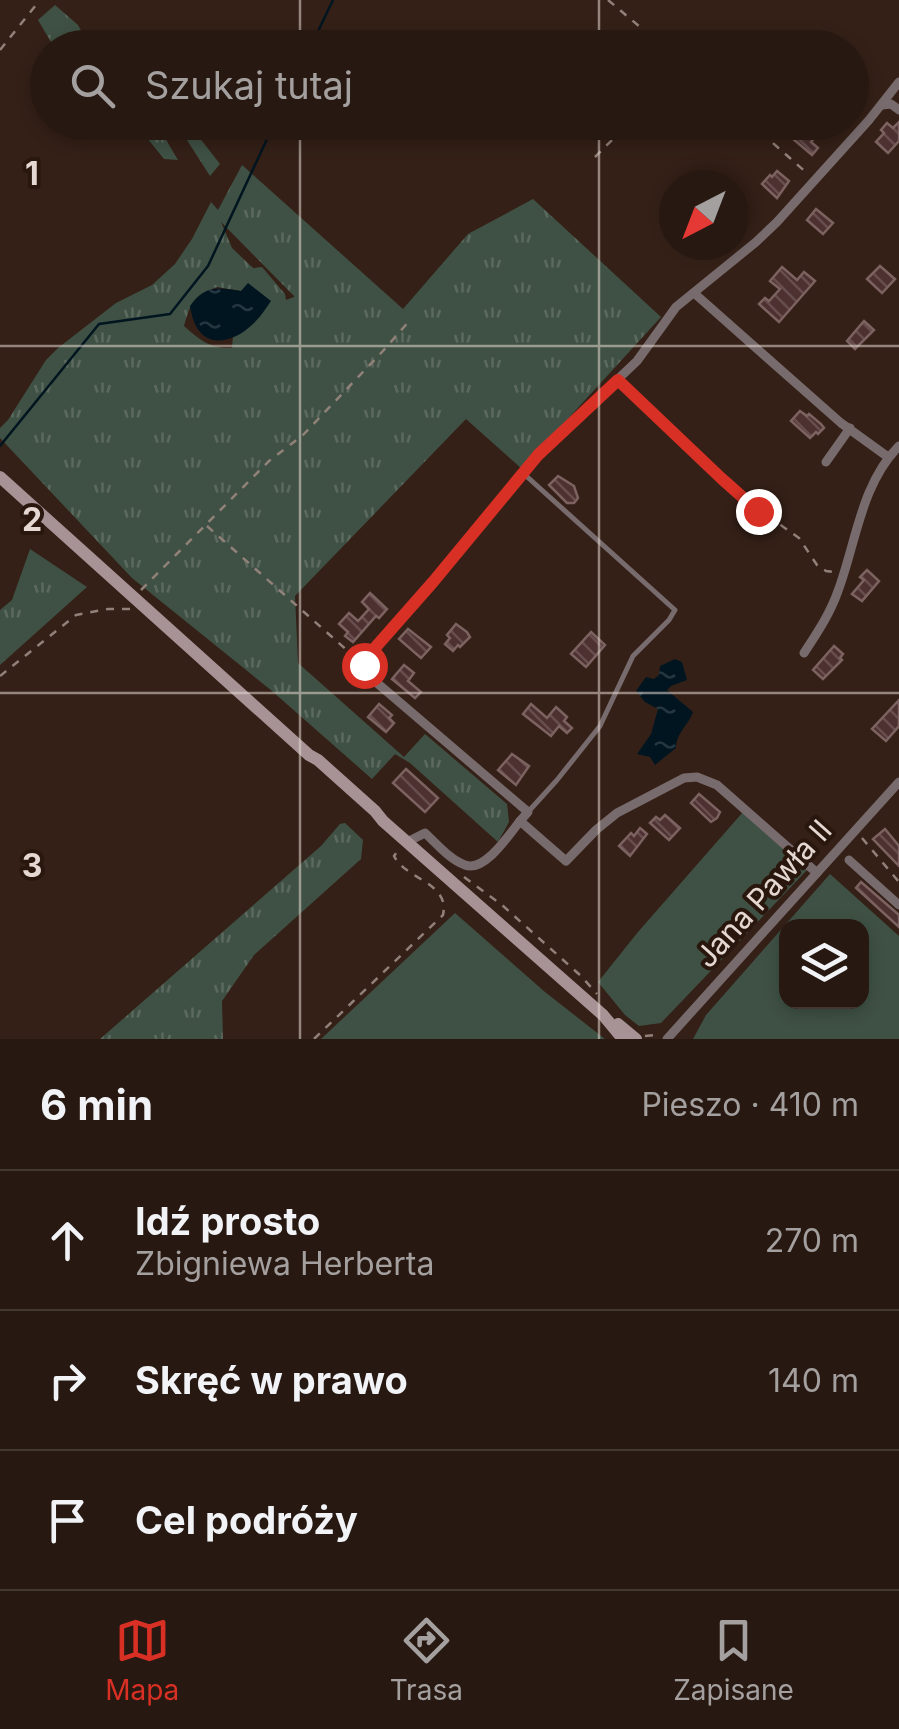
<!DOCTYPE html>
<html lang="pl">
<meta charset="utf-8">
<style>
:root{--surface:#271811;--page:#2f211a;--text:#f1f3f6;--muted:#a4a09f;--line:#433731;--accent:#d93025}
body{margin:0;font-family:Inter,sans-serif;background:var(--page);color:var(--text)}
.controls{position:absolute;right:30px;bottom:30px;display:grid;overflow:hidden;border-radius:20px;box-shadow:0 5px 15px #0003}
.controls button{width:90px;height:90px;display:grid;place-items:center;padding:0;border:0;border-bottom:2px solid var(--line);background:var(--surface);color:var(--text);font:50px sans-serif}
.compass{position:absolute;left:659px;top:170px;width:90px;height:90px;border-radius:50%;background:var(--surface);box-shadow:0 5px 15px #0003;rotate:222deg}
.stop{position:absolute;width:30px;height:30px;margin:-22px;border:8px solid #d93025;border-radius:50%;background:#fff}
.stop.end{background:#d93025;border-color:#fff;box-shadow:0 2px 10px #0008}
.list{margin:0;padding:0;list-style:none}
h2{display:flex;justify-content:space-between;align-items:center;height:130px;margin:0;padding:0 40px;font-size:42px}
h2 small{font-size:32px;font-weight:400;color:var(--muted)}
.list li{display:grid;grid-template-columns:65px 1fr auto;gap:30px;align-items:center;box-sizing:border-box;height:140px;padding:0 40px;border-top:2px solid var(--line)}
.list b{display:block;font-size:38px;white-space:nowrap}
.list p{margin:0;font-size:32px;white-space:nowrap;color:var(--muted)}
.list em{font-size:32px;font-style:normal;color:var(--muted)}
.icon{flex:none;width:55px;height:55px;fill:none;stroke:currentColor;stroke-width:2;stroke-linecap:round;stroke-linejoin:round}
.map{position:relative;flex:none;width:899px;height:1039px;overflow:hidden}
.search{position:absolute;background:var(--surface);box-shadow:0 5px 15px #0003;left:30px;right:30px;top:30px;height:110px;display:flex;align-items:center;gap:25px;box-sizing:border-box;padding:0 35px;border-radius:55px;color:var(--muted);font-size:38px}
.sheet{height:550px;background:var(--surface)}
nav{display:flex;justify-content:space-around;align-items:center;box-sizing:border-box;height:140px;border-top:2px solid var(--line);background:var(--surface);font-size:28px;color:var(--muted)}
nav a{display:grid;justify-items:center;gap:5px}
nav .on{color:var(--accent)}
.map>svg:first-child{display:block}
.grass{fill:url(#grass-tufts);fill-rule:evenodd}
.garden{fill:#3f5144;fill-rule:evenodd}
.water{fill:url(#water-ripples)}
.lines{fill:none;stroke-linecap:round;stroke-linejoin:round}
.stream{stroke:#001520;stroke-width:2.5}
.building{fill:url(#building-back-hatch);stroke:#7c6260;stroke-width:2.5}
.path{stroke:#918179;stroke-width:2.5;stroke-dasharray:8 8;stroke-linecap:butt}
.service{stroke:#786b6d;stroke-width:5}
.minor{stroke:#786b6d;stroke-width:9}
.secondary{stroke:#a79396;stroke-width:12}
.route{stroke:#d93025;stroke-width:12}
.grid{fill:none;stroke:#e5d8d2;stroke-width:2.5;stroke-opacity:0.55}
.labels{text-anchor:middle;stroke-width:8;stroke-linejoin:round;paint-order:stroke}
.street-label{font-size:30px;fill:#e5d8d2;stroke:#29170d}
.grid-label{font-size:32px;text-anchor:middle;font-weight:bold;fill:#e5d8d2;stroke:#29170d;stroke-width:8;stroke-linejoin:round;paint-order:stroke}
</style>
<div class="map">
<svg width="899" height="1039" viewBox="0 0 899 1039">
<defs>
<pattern id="grass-tufts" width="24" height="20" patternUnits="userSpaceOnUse" patternTransform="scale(2.5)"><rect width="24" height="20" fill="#3f5144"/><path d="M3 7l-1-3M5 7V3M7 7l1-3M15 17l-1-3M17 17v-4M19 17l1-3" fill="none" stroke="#5b695e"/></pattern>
<pattern id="water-ripples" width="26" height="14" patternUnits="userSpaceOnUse" patternTransform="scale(2.5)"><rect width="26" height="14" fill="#001520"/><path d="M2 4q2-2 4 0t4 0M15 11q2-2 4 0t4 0" fill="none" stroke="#253640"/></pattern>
<pattern id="building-back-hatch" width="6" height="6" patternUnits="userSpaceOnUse" patternTransform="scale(2.5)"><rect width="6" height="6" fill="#4c3130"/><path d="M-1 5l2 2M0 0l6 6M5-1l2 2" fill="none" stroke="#664e4d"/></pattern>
</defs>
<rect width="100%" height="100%" fill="#342017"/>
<g class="grass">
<path d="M55 5 78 25 90 47H54L38 20Z"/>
<path d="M135 123H156L178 160 164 159Z"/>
<path d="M176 123H188L220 164 210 176Z"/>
<path d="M242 165 403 309 468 234 533 199 661 317 522 469 466 419 295 596 298 663 404 757 425 734 507 804 509 822 498 842 410 763 395 754 372 779 272 691 132 578 0 438V428L8 420 46 360 58 348 116 303 152 285 175 264 192 239 211 202 218 210ZM221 222 294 296V297L286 300 285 294 262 267 253 268 232 248ZM217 287 241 291 254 323 233 336 232 348C210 349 200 340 184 326 191 302 193 296 217 287Z"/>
<path d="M30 549 87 587 0 665V610L12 600Z"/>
<path d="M345 823 363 840 361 859 254 955 222 1001 223 1039H100L321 846 340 824Z"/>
</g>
<g class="garden">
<path d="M743 812 809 868 661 1023 639 1026 625 1015 598 982 638 932Z"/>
<path d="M830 874 899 936V1039H693L706 1015ZM862 926V1002H786V926Z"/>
<path d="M455 913 545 992 605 1039H321Z"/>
</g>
<g class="water">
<path d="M248 283 271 301C266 308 261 316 255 322 228 349 196 349 190 306 205 285 217 287 241 291Z"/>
<path d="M675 659 682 662 687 680 671 686 667 690 693 712C688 726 676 733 676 748L655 765 650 757 637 754 651 734 658 709 645 702 636 691 646 677 654 679 659 675 660 666Z"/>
</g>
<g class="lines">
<g class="stream">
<path d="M310 48 333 0"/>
<path d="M0 446 99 324 170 314 208 266 275 122"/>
</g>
</g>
<g class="building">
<path d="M806 122H816L823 128 811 142 818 148 812 155 792 138Z"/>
<path d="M899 122V141L888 153 876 142 884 133 881 130 887 123 893 128Z"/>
<path d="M777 171 789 181 777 198 762 184 770 175 772 177Z"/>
<path d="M816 209 833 223 823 234 807 220Z"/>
<path d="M880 266 895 279 882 293 867 279Z"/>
<path d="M782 267 797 280 804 272 815 281 779 322 759 304 765 298 769 301 780 289 770 281Z"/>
<path d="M864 321 874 330 855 349 847 341Z"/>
<path d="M800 411 807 416 809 414 821 424 824 428 818 434 816 432 810 438 791 421Z"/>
<path d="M558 476 574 486 578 498 574 503H567L549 485Z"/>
<path d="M867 570 879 581 862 601 852 594 864 580 860 577Z"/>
<path d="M370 593 387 609 379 618 376 616 353 642 345 636 348 632 339 624 349 613 358 621 369 609 362 602Z"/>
<path d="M456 624 467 632 470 637 460 647 458 645 453 651 445 644 450 638 447 635Z"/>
<path d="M408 629 431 647 421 658 399 639Z"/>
<path d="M591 632 605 645 586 667 571 654Z"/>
<path d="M834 646 843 654 840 658 842 660 823 679 813 670Z"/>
<path d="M404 665 414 673 408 681 421 692 415 698 392 679Z"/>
<path d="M899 700V726L886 741 872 729Z"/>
<path d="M379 704 392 715 389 718 394 723 386 732 368 717Z"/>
<path d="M531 704 547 718 556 707 567 717 564 721 572 728 567 733 559 726 551 736 523 714Z"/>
<path d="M512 754 529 766 516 785 498 770Z"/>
<path d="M406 769 438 798 425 812 393 783Z"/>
<path d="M699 794 720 812 717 818 711 822 691 803Z"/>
<path d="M665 815 680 828 669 840 650 823 656 817 660 820Z"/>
<path d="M640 828 647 834 630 856 619 846 631 833 634 836Z"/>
<path d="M885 829 899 846V866L873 839Z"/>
<path d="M861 882 899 915V927L856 888Z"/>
</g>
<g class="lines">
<g class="path">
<path d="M608 0 665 48"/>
<path d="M0 50 40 0"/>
<path d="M749 122 808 174"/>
<path d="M595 157 630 122"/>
<path d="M625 387 744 499 799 538 817 565 826 571 833 572"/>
<path d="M207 526 358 660"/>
<path d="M141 590 269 461 303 435 382 352 411 319"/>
<path d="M0 676 76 615 108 609H131"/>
<path d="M862 838 899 882"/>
<path d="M464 877 502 905 581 976 597 994"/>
<path d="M645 1036 656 1035 660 1038"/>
<path d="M314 1039 443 915C450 882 406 880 394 856L399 849"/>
</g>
<path class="service" d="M524 474 675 610 669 620 633 656 600 726 557 780 528 812"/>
<g class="minor">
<path d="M882 105 891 104 899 110"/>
<path d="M694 293 841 423 888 457"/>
<path d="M826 462 850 428"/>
<path d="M804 653C817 633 830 614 838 591 856 543 861 484 899 446"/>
<path d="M407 842 425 833C437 844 450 860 465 865 484 873 509 835 520 821"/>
<path d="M849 860 899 905"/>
<path d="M817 873 717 785 697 777 684 778 617 813 596 830 566 861 520 821 528 812 370 677 364 665 366 658 433 582 538 455 637 361 676 307 756 242 777 222 869 120 899 82"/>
<path d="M667 1039 899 782"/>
</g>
<g class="secondary">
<path d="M0 477 309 755 318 760 375 811 383 821 603 1015 623 1039"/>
<path d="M618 1024 636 1039"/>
</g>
</g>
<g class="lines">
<path class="route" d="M364 665 366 658 433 582 538 455 618 380 721 478 758 511"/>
</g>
<path class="grid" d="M300 0V48M599 0V48M300 122V1039M599 122V1039M0 346H899M0 693H899"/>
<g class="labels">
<g class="street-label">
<text transform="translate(764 894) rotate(-48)" y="10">Jana Pawła II</text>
</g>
</g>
<g class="grid-label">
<text x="32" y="185">1</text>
<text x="32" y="531">2</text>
<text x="32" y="877">3</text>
</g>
</svg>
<div class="controls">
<button><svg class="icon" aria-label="layers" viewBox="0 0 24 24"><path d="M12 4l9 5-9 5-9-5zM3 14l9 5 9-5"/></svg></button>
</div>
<svg class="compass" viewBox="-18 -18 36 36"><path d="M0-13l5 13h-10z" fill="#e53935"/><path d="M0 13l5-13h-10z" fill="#a4a09f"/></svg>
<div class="stop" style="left:364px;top:665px"></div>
<div class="stop end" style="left:758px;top:511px"></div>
<div class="search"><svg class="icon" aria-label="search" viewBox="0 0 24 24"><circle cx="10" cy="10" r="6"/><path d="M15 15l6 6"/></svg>Szukaj tutaj</div>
</div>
<section class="sheet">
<h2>6 min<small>Pieszo · 410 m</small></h2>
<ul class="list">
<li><svg class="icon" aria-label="ahead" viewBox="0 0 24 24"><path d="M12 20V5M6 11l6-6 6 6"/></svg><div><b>Idź prosto</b><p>Zbigniewa Herberta</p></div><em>270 m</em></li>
<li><svg class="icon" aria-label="right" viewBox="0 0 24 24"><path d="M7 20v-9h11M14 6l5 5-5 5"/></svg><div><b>Skręć w prawo</b></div><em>140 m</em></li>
<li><svg class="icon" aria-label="arrive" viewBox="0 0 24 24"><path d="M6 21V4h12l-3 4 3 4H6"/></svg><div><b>Cel podróży</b></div></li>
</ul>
</section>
<nav>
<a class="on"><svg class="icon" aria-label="map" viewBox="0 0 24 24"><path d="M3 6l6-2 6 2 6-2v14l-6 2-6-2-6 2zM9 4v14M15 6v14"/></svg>Mapa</a>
<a><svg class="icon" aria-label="directions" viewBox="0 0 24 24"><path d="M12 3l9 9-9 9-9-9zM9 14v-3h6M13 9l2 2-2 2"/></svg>Trasa</a>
<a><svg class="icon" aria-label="saved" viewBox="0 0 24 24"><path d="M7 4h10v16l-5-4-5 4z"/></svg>Zapisane</a>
</nav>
